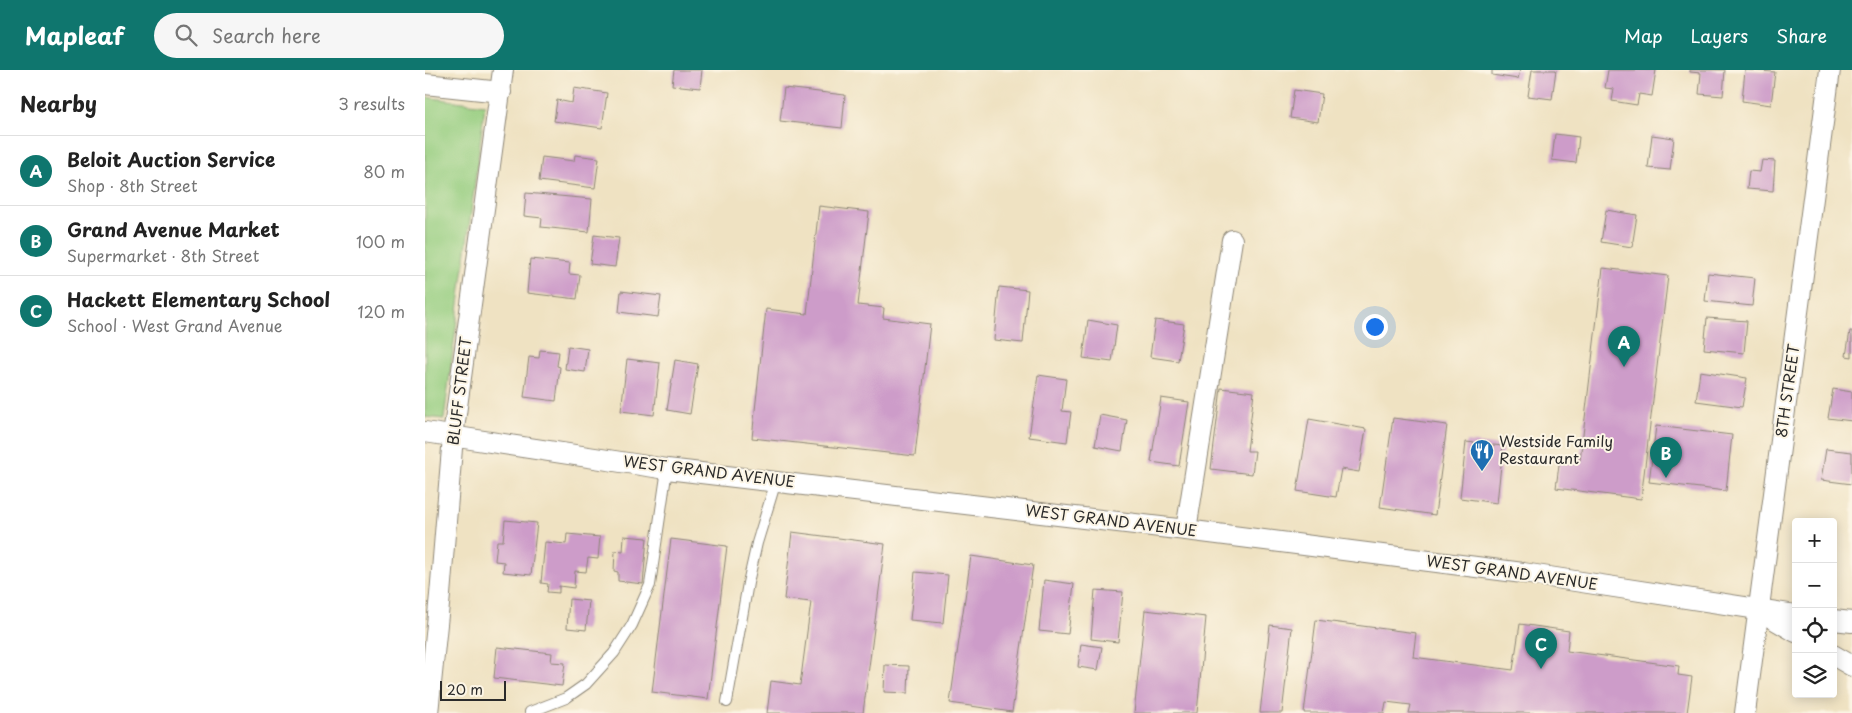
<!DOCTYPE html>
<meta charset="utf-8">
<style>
:root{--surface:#fff;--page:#f6f6f6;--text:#222;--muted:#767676;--line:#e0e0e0;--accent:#0f766e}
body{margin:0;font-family:"Playpen Sans",sans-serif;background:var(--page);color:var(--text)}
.controls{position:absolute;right:15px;bottom:15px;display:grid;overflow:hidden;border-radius:5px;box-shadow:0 2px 12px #0003}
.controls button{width:45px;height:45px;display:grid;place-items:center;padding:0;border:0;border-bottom:1px solid var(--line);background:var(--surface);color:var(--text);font:25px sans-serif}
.scale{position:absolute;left:15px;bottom:12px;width:66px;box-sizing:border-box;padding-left:5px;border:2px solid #2b2b2b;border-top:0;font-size:14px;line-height:18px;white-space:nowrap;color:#2b2b2b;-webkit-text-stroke:4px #fcf5e5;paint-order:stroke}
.you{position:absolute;left:949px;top:256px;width:18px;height:18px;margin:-12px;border:4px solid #fff;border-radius:50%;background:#1a73e8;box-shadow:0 0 0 8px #1a73e833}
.badge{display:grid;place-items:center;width:32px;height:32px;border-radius:50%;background:var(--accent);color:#fff;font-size:16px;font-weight:700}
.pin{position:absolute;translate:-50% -41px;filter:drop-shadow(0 1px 2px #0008)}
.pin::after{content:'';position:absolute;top:26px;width:18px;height:15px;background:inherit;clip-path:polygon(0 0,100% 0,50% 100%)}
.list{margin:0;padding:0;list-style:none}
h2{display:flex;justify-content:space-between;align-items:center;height:65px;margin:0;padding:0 20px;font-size:21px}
h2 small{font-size:16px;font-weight:400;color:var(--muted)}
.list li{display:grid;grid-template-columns:32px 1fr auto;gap:15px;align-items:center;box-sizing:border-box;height:70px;padding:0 20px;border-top:1px solid var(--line)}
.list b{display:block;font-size:19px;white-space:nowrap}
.list p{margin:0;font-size:16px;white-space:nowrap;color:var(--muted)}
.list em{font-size:16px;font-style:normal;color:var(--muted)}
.icon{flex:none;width:28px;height:28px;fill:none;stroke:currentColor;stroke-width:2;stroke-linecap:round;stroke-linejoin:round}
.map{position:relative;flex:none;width:1427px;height:643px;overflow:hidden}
header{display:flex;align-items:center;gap:30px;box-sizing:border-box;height:70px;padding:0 25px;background:var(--accent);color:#fff}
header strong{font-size:24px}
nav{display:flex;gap:28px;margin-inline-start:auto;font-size:18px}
.search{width:350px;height:45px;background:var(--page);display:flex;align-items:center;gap:12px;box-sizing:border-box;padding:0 18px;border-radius:28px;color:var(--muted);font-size:19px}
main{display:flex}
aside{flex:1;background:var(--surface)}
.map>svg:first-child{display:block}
.green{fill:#95cd7f;stroke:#607c55}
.building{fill:#cd9cc9}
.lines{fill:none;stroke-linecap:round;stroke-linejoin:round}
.service-casing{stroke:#8d8676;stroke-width:12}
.minor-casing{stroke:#8d8676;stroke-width:22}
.service{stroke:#fff;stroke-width:10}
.minor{stroke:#fff;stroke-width:20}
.labels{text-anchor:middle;stroke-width:4;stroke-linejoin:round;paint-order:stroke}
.street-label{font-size:15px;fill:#2b2b2b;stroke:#fcf5e5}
.poi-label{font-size:15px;fill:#2b2b2b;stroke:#fcf5e5;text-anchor:start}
</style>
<header>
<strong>Mapleaf</strong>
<div class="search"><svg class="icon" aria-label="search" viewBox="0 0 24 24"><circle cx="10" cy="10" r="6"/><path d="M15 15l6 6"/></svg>Search here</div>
<nav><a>Map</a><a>Layers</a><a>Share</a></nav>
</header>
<main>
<aside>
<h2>Nearby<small>3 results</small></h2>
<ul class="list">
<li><span class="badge">A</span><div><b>Beloit Auction Service</b><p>Shop · 8th Street</p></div><em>80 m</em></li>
<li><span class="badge">B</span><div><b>Grand Avenue Market</b><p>Supermarket · 8th Street</p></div><em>100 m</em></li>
<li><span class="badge">C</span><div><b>Hackett Elementary School</b><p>School · West Grand Avenue</p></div><em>120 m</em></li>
</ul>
</aside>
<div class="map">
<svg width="1427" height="643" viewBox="0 0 1427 643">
<rect width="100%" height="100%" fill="#fcf5e5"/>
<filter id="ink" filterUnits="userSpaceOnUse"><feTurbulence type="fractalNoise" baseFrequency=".02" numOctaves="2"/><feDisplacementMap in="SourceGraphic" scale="10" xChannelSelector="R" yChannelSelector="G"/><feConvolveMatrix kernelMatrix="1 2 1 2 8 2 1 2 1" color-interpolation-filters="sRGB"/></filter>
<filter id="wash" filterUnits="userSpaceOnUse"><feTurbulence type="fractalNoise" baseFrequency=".0096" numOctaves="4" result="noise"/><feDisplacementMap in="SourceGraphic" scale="20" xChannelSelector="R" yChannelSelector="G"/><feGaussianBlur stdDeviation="1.12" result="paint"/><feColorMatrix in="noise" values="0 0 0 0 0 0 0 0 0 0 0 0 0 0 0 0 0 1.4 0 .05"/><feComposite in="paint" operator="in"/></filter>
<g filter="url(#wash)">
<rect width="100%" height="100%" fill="#efe2c2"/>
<path class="green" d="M0 27 60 35 19 349 0 347Z"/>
<g id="blocks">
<g class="building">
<path d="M249 0H277L275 18 247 15Z"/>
<path d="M1067 0H1095L1093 9 1067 5Z"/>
<path d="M1107 0H1131L1127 29 1103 26Z"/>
<path d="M1183 0H1231L1227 26 1214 24 1212 35 1187 31 1189 19 1180 18Z"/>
<path d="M1265 0H1300L1298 26 1274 24 1276 3 1265 2Z"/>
<path d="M1320 0 1350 2 1346 35 1317 31Z"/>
<path d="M149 18 182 23 177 58 129 51 132 30 147 33Z"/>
<path d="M359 18 420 25 417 58 355 51Z"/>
<path d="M869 20 897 24 893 52 865 48Z"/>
<path d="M1130 64 1154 67 1151 93 1127 90Z"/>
<path d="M1227 65 1249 68 1245 100 1223 98Z"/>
<path d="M150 85 174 88 170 118 114 111 117 87 149 91Z"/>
<path d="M1337 90 1350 91 1348 121 1322 119 1324 101 1335 102Z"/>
<path d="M101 123 167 129 164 162 116 157 117 148 99 146Z"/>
<path d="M394 136 444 142 433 235 459 238 458 248 505 254 490 386 327 368 341 239 382 244Z"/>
<path d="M1181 140 1212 145 1207 177 1176 172Z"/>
<path d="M169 165 194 168 190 197 165 194Z"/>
<path d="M105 189 145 193 144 204 155 205 152 229 102 223Z"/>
<path d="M1178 198 1243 206 1216 429 1131 418 1135 387 1155 390Z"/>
<path d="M1283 203 1330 208 1327 236 1280 231Z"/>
<path d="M574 217 603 220 598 273 569 270Z"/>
<path d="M196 221 236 226 233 247 194 242Z"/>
<path d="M1282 248 1322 251 1319 283 1279 279Z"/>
<path d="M663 250 692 255 687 292 658 288Z"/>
<path d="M730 250 759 254 753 291 725 287Z"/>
<path d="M1425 261H1427V287L1421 286Z"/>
<path d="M143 276 163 279 160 302 140 299Z"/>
<path d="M115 280 134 282 132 296 135 297 131 331 99 327 104 287 114 288Z"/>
<path d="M202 289 235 293 229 345 196 341Z"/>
<path d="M250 290 273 294 265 344 242 340Z"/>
<path d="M1275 301 1322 308 1317 337 1271 331Z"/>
<path d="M613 305 641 309 637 341 646 342 642 372 604 367Z"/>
<path d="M796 318 829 322 822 381H830L827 404 786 399Z"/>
<path d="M1408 319 1427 322V351L1403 348Z"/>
<path d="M736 328 764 332 754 396 726 392Z"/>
<path d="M675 345 702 350 697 381 670 376Z"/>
<path d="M968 348 1022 355 1010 445 955 437Z"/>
<path d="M884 349 941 359 934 402 916 399 911 427 872 421Z"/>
<path d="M1231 356 1307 365 1301 421 1224 412Z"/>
<path d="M1041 372 1078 376 1072 433 1035 428Z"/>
<path d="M1401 379 1427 382V414L1396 410Z"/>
<path d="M80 450 112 453 106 505 78 502 79 492 70 491 72 471H78Z"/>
<path d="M367 462 460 474 438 643H342L346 611 375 615 386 532 359 529Z"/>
<path d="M142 464 175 467 173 489 163 488 161 502 150 501 149 518 134 516V523L122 522 123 514 116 513 120 472 141 474Z"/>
<path d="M199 466 222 468 218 514 193 511V502L189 501 190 481 198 482Z"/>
<path d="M246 469 302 476 283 629 227 622Z"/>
<path d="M546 486 608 495 587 642 525 633Z"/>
<path d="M490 502 523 505 518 553 485 550Z"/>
<path d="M619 510 649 514 643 564 614 561Z"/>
<path d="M670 520 698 522 693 572 666 569Z"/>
<path d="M144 529 164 531 161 560 142 558Z"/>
<path d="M720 540 781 547 772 643H709Z"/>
<path d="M891 550 991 563 988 587 1088 600 1095 554 1144 561 1142 581 1254 596 1253 605 1267 607 1262 643H984L986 635 961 632 959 643H879Z"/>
<path d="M845 555 867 558 857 643H835Z"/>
<path d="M656 574 677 577 673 600 653 597Z"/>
<path d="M72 577 127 583 126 592 140 593 137 616 69 608Z"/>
<path d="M460 595 484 596 483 623 459 622Z"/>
</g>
</g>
</g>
<g filter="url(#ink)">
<use href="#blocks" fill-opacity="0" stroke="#8d8676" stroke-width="1"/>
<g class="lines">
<g class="service-casing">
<g id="service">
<path d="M302 632 323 513 332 473 351 411"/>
<path d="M105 642 141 628 161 614 189 583 207 555 225 515 242 399"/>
</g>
</g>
<g class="minor-casing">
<g id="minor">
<path d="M0 14 76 22"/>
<path d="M0 362 242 399 761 460 1098 503 1371 545"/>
<path d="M761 460 807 170"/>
<path d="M1342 545 1371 562"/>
<path d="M1408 550 1427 552"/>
<path d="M1408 585 1427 596"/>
<path d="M3 643 15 525 28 366 78 0"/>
<path d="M1320 643 1405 0"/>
</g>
</g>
<use href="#service" class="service"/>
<use href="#minor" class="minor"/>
</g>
</g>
<defs>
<g id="restaurant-pin" transform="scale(1.25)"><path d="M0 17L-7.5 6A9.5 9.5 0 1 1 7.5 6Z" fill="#1f6fb2" stroke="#fcf5e5"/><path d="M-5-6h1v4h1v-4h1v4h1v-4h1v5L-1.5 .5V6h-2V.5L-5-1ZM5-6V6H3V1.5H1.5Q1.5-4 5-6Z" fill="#fff"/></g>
</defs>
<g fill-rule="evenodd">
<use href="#restaurant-pin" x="1057" y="381"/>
</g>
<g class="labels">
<g class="street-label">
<text transform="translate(35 321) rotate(-83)" y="5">BLUFF STREET</text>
<text transform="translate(1363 321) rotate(-82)" y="5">8TH STREET</text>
<text transform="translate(284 402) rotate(7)" y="5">WEST GRAND AVENUE</text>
<text transform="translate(686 451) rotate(7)" y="5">WEST GRAND AVENUE</text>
<text transform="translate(1087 503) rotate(8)" y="5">WEST GRAND AVENUE</text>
</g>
<g class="poi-label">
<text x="1074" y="377">Westside Family<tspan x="1074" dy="17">Restaurant</tspan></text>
</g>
</g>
</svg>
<div class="controls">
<button>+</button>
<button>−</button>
<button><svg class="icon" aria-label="locate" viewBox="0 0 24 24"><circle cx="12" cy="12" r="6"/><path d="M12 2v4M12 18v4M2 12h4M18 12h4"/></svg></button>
<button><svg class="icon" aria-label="layers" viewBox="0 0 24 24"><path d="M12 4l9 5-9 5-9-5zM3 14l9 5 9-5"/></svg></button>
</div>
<div class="scale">20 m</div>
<div class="you"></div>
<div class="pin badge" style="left:1199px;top:297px">A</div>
<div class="pin badge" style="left:1241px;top:408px">B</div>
<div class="pin badge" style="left:1116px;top:599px">C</div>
</div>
</main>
